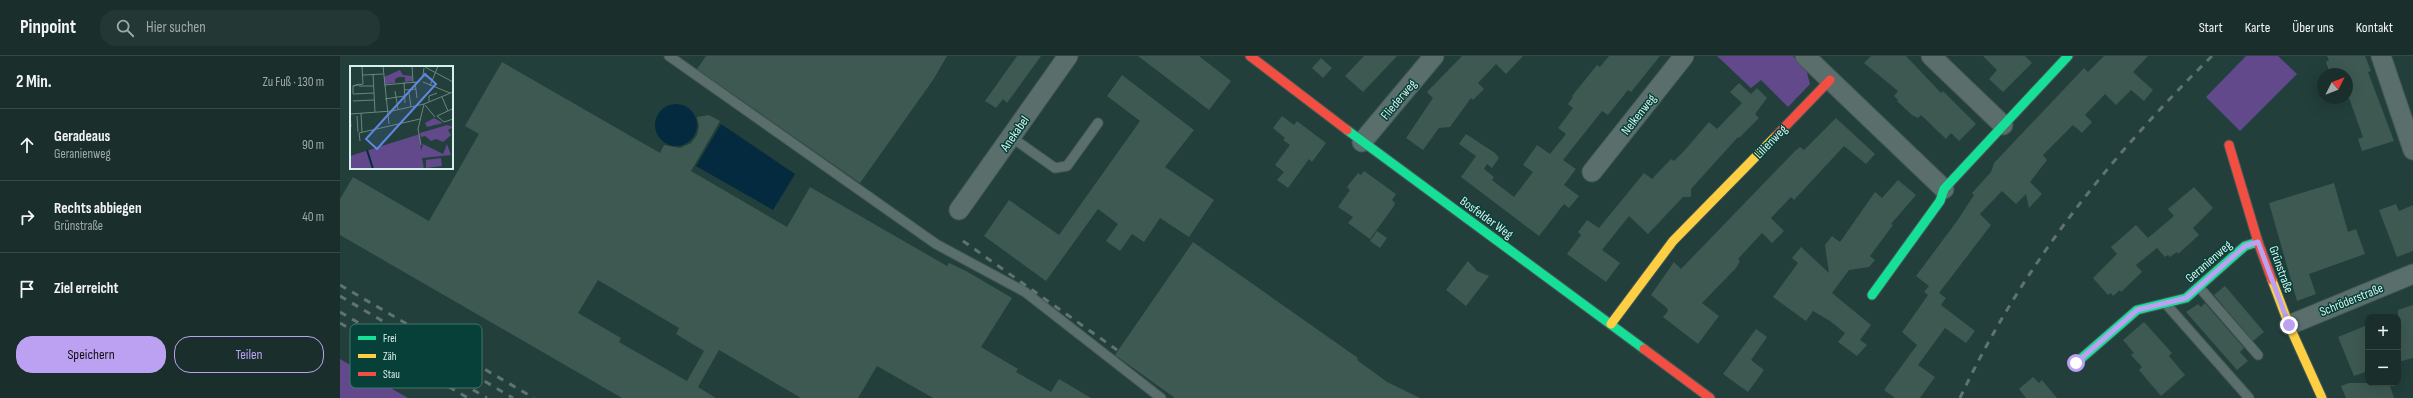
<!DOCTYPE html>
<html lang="de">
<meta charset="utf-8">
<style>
:root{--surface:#1a2f2c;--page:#233734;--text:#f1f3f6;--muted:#9fa9a9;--line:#384a48;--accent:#bca0f2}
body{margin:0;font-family:"Sofia Sans Condensed",sans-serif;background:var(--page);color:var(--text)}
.controls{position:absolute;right:12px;bottom:12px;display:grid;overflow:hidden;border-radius:8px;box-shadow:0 4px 16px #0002}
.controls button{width:36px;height:36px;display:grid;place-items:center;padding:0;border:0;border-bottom:1px solid var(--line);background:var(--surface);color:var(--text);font:20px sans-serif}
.compass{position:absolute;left:1977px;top:12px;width:36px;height:36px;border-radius:50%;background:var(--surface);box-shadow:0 4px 16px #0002;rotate:48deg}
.stop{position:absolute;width:12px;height:12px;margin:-9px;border:3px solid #bca0f2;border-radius:50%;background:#fff}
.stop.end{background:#bca0f2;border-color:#fff;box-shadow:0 1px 4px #0008}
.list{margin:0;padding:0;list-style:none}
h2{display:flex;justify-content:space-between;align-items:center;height:52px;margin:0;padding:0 16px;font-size:17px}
h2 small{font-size:13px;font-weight:400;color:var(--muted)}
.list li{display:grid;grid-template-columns:26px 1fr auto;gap:12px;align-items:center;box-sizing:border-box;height:72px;padding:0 16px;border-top:1px solid var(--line)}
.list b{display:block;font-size:15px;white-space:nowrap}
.list p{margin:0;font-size:13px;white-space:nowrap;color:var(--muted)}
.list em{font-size:13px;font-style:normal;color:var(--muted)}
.actions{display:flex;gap:8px;padding:12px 16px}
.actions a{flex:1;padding:9px 0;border:1px solid var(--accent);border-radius:16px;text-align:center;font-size:14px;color:var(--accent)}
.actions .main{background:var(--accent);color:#111}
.icon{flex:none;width:22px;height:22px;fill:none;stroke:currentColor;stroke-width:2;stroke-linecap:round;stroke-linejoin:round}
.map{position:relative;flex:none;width:2073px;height:342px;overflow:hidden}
header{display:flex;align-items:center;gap:24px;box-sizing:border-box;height:56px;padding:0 20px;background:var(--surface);border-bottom:1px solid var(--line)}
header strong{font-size:19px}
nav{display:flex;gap:22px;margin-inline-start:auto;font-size:14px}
.search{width:280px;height:36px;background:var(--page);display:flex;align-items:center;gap:10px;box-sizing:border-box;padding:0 14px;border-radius:16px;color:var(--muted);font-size:15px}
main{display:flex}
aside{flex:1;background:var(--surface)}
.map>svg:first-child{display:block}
.green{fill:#61498b}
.water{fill:#042a40}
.building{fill:#3d5951;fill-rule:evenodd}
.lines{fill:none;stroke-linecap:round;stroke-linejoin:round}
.lane-casing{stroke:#435956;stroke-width:11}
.street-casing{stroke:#435956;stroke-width:21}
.fast-casing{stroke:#435956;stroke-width:11}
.slow-casing{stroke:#435956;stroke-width:11}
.jam-casing{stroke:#435956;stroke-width:11}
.lane{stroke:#5a6e6c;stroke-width:9}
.street{stroke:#5a6e6c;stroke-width:19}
.fast{stroke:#16e098;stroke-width:9}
.slow{stroke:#ffcf43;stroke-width:9}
.jam{stroke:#f24e42;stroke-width:9}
.rail{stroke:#617371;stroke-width:3;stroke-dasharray:7 7;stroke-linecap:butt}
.route{stroke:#bca0f2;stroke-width:5}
.labels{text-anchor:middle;stroke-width:3;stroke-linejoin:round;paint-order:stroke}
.street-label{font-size:13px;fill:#d6f0eb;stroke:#064039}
.inset-river{fill:none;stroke:#042a40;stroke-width:2}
.inset-road{fill:none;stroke:#6a8681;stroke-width:1}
.view{fill:#5e87df;fill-opacity:0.15;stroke:#5e87df;stroke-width:2}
.inset-edge{fill:none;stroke:#d6f0eb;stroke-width:2}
.key{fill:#064039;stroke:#44756e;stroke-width:1}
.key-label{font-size:11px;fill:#d6f0eb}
</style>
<header>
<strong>Pinpoint</strong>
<div class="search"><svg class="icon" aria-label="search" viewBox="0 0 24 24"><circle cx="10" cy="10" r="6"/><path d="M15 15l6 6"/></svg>Hier suchen</div>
<nav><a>Start</a><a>Karte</a><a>Über uns</a><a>Kontakt</a></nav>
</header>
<main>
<aside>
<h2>2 Min.<small>Zu Fuß · 130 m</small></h2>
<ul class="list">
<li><svg class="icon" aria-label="ahead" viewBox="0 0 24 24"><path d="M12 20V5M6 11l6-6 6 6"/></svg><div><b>Geradeaus</b><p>Geranienweg</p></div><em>90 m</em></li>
<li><svg class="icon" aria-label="right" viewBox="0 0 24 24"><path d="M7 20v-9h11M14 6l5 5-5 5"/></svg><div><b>Rechts abbiegen</b><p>Grünstraße</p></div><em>40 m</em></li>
<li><svg class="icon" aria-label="arrive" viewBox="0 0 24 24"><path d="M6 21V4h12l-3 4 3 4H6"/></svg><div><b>Ziel erreicht</b></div></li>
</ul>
<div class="actions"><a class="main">Speichern</a><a>Teilen</a></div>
</aside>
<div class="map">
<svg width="2073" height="342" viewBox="0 0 2073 342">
<rect width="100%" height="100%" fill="#223f3b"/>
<g class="green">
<path d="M1377 0H1453L1466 13 1470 28 1448 51 1421 24 1411 32Z"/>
<path d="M1906 0H1938L1957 18 1900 75 1866 41Z"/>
<path d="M0 303 68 342H0Z"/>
</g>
<g class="water">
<circle cx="336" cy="69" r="21"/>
<path d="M381 68 455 118 433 154 356 110Z"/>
</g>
<g class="building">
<path d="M366 0H607L593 24 520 127 357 13Z"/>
<path d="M677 0H701L667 47 663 43 656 52 645 45Z"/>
<path d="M798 0H859L891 25 869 54Z"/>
<path d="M1024 0H1057L1023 36 1005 20Z"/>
<path d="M1122 0H1183L1166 18 1156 8 1138 27 1144 33 1133 44 1131 42 1110 71 1099 72 1083 94 1066 82 1093 42 1087 36Z"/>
<path d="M1269 0H1320L1291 36 1288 34 1268 59 1262 55 1223 104 1236 113 1224 129 1239 140 1229 152 1224 148 1199 180 1121 121 1136 100 1119 88 1126 78 1155 97 1159 102 1152 112 1147 108 1144 113 1154 121 1152 124 1174 141 1193 116 1183 109 1197 89 1210 98 1226 78 1218 72 1233 52 1228 48 1233 41 1232 40 1257 9 1260 11Z"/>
<path d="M1531 0H1566L1601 37 1603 35 1636 68 1619 85 1611 77 1606 83 1581 59 1578 62 1572 59 1557 45 1558 44 1554 40 1558 35 1524 7Z"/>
<path d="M1643 0H1685L1692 7 1663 36 1649 23 1657 14Z"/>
<path d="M1764 0H1808L1793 16 1813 34 1804 45 1791 34 1776 49 1765 38 1745 59 1752 66 1742 77 1733 69 1703 99 1707 104 1690 126 1702 138 1689 152 1686 138 1676 148 1662 135 1640 158 1651 169 1599 237 1606 242 1601 249 1635 275 1626 287 1605 272 1578 309 1595 321 1580 342H1555L1544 334 1577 289 1562 276 1588 239 1584 236 1589 230 1576 220 1617 165 1634 139 1632 137 1651 116 1654 107 1744 12 1748 16Z"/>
<path d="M1987 0H2025L2031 15 2028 16 2054 85 2022 95 2018 83 2023 81 2009 42 2003 44V42H2007V18H1990L1986 6 1989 4Z"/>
<path d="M981 2 992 12 983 22 972 12Z"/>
<path d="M162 6 320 97 324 89 340 92 351 87 357 79 359 70 357 61 369 59 380 65 351 115 447 171 470 131 607 210 609 207 626 215 672 242 641 291 678 313 676 316 711 336 719 323 751 342H593L537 310 518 342H461L379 294 358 331 376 342H282L0 179V143L13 121 89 165 139 78 125 70ZM258 224 339 272 336 278 364 295 347 325 279 286 281 282 238 257Z"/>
<path d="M782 19 854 74 825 111 874 144 849 181 820 162 804 186 792 178 780 195 766 185 778 168 758 153 706 225 644 180 669 144 719 179 800 65 767 40Z"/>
<path d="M1399 27 1411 38 1417 32 1427 42 1415 58 1419 62 1399 82 1398 81 1351 133V141H1343L1308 178 1289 160 1262 194 1280 207 1266 226 1227 198 1241 179 1238 176 1247 164 1259 172 1304 117 1312 123 1331 103 1334 105 1345 94 1369 66 1377 73 1402 47 1390 36Z"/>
<path d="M942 60 954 69 957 65 986 87 972 106 969 103 948 132 937 124 944 116 935 109 950 89 943 84 945 82 933 72Z"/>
<path d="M1496 62 1535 98 1526 108 1504 90 1454 144 1451 141 1431 162 1444 175 1432 187 1422 177 1398 203 1400 205 1396 212 1362 247 1379 260 1358 288 1323 261 1328 255 1327 252 1311 239 1334 206 1341 213 1455 95 1460 91 1464 94Z"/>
<path d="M1024 115 1056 138 1052 144 1055 147 1054 150 1030 183 1008 167 1013 161 998 151 1010 134 1007 131 1018 117 1021 119Z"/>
<path d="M1558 124 1576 139 1551 168 1553 169 1530 200 1535 204 1529 211 1509 214 1492 237 1531 269 1520 284 1527 289 1517 300 1498 286 1505 277 1490 265 1473 255 1466 265 1433 241 1458 207 1452 202 1461 191 1489 217 1485 189 1492 180 1500 186 1535 136 1542 142Z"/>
<path d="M1994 127 2008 176 2016 173 2025 198 1969 218 1976 238 1957 245 1929 147Z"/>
<path d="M1854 131 1873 152 1853 172 1859 179 1838 198 1837 196 1830 201 1828 199 1825 201 1817 192 1796 209 1802 216 1781 236 1780 234 1773 240 1771 237 1768 239 1753 222 1777 198 1771 191 1796 169 1808 182 1834 160 1828 153Z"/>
<path d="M2056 148 2059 155 2073 149V195L2057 201 2039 154Z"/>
<path d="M1037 175 1047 182 1040 192 1030 185Z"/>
<path d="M853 186 1018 302 1017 304 1047 326 1080 342H835L775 299Z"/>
<path d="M1128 205 1137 215 1149 220 1126 250 1106 234Z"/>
<path d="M1885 230 1924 276 1913 285 1874 239Z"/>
<path d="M1865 247 1904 292 1900 296 1908 305 1897 314 1846 256 1858 248 1861 251Z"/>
<path d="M2073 249V302L2058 306V254Z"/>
<path d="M1804 266 1832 297 1829 300 1845 319 1821 340 1799 314 1802 311 1791 299 1794 297 1783 284Z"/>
<path d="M2025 270 2028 278V315L2014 320 1998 281Z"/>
<path d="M1416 273 1427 281 1411 304 1424 314 1408 336 1383 318Z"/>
<path d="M1693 321 1699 327 1702 324 1717 342H1686L1679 333Z"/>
<path d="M2009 327H2049L2054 342H2006L2001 330Z"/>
</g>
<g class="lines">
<g class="lane-casing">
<g id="lane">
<path d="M329 0 596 188 685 236 821 342"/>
<path d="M671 81 715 112 727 110 758 67"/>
<path d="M1859 231 1918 299"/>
<path d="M1826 248 1909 342"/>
</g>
</g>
<g class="street-casing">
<g id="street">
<path d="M1465 0 1604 133"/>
<path d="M1591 0 1663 69"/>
<path d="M2041 0 2073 94"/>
<path d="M1022 86 1094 0"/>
<path d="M1252 116 1344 0"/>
<path d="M619 154 728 0"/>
<path d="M1949 269 2073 218"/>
</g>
</g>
<g class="fast-casing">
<g id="fast">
<path d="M1007 74 1304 293"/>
<path d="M1532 239 1600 145 1604 133 1728 0"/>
<path d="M1736 307 1797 254 1846 242 1905 190 1918 186"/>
</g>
</g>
<g class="slow-casing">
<g id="slow">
<path d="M1932 224 1949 269 1982 342"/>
<path d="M1271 268 1333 185 1436 80"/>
</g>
</g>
<g class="jam-casing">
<g id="jam">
<path d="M910 0 1007 74"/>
<path d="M1436 80 1490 24"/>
<path d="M1889 89 1918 186 1932 224"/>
<path d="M1304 293 1370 342"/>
</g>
</g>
<use href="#lane" class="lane"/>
<use href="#street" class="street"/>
<use href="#fast" class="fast"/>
<use href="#slow" class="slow"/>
<use href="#jam" class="jam"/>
<g class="rail">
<path d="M623 185 777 294"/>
<path d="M0 229 194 342"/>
<path d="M0 240 173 342"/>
<path d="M0 256 147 342"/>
<path d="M0 267 128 342"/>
<path d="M1620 342C1681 212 1770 100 1872 0"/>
</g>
</g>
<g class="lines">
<path class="route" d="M1736 307 1797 254 1846 242 1905 190 1918 186 1949 269"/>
</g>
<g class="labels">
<g class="street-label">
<text transform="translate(1058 43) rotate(-50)" y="5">Fliederweg</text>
<text transform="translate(1298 58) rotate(-52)" y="5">Nelkenweg</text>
<text transform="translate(674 77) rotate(-55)" y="5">Anekabel</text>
<text transform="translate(1430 85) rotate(-46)" y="5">Lilienweg</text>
<text transform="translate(1147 161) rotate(36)" y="5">Bosfelder Weg</text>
<text transform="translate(1868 205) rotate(-41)" y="5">Geranienweg</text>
<text transform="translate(1942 213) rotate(70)" y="5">Grünstraße</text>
<text transform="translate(2011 243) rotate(-22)" y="5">Schröderstraße</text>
</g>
</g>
<g transform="translate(10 10)">
<rect width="103" height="103" fill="#223f3b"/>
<path d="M50 4 53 9 62 10V15L55 16V11H49L45 13V17L35 18 34 11ZM84 52 93 57 77 61 75 57ZM97 59 103 61 98 64 101 69 93 76 86 73 81 75 75 70 71 71 70 67ZM70 68 71 85 73 78 93 88 97 78 101 89 72 92 74 103H0V90ZM91 92 92 100 76 102V94Z" fill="#61498b"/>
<path class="inset-river" d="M17 84 23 103"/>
<path class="inset-road" d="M33 0 39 58M62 0 63 16M75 1 103 16M74 2 73 9 82 13M23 8 25 46M13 9 33 8M54 16 55 37M65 16 67 32M73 16 100 27M9 18 3 20 13 18 12 0M34 19 67 16M3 20V28L24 27M9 20H23M80 20 88 0M54 24 66 23M45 25 48 43M59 27 61 41M92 31 98 45M35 33 54 30M3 35 24 34M79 36V30L87 27M75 39 85 51M102 43 87 50 94 56 103 53M11 47 12 66M0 48 42 45 74 38 103 26M0 48 1 61M7 50 8 66M10 75 9 67 70 53M71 79 68 63 74 38"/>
<path class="view" d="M75 8 86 18 27 83 16 73Z"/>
<rect width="103" height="103" class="inset-edge"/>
</g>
<rect x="10" y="268" width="132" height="64" rx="6" class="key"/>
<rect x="18" y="280" width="18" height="4" fill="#16e098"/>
<rect x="18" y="298" width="18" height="4" fill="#ffcf43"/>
<rect x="18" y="316" width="18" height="4" fill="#f24e42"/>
<g class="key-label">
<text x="43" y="286">Frei</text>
<text x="43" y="304">Zäh</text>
<text x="43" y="322">Stau</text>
</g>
</svg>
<div class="controls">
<button>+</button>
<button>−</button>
</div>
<svg class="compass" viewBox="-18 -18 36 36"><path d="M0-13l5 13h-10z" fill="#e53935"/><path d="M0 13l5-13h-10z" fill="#9fa9a9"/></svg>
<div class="stop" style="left:1736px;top:307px"></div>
<div class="stop end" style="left:1949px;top:269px"></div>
</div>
</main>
